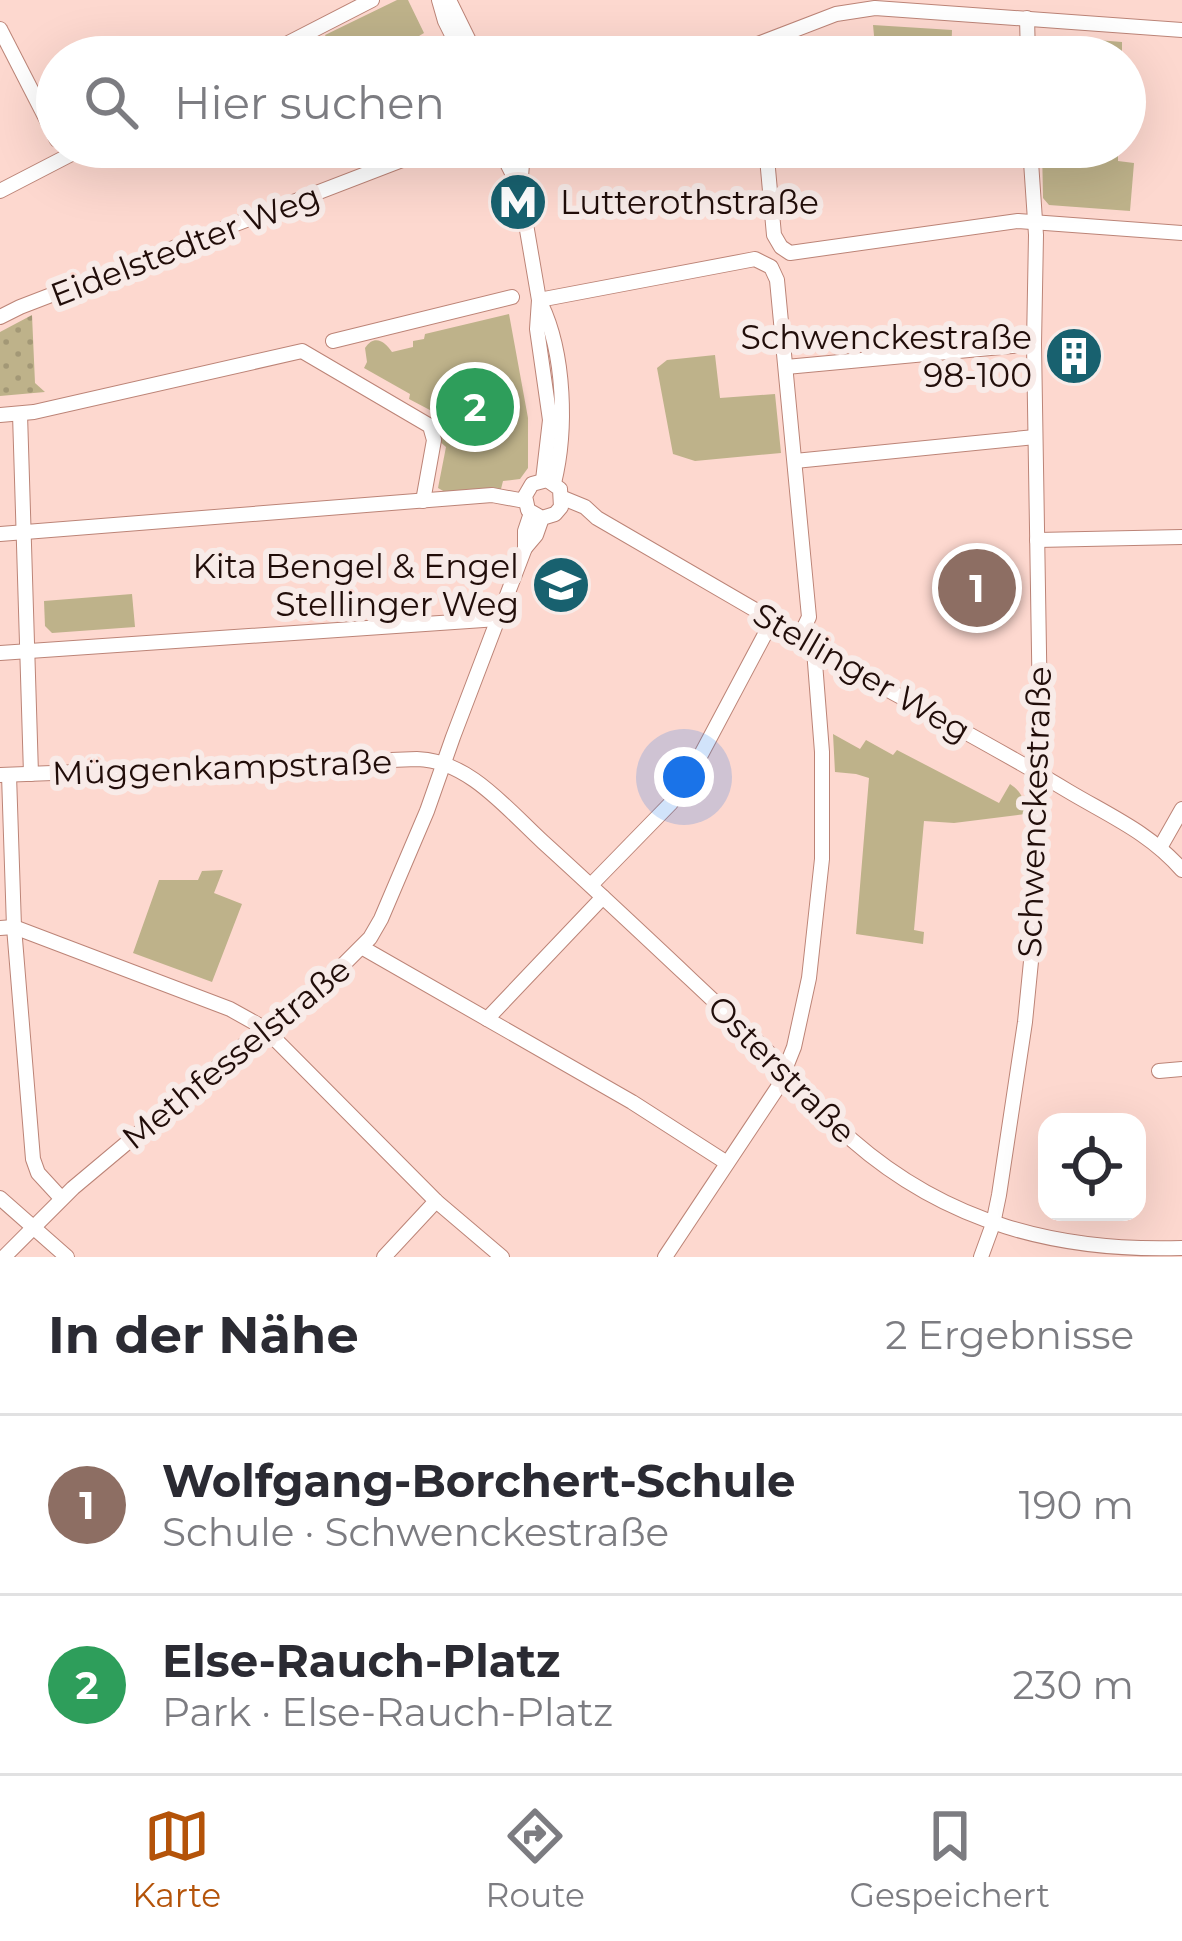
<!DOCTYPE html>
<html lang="de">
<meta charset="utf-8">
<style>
:root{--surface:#fff;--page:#f2f2f3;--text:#2b2b33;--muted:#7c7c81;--line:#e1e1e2;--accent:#b45309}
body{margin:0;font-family:Montserrat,sans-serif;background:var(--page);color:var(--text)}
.controls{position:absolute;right:36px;bottom:36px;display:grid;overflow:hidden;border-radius:24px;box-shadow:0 12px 48px #0002}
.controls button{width:108px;height:108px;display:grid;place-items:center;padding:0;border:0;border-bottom:3px solid var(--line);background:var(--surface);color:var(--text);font:60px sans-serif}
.you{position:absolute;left:684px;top:777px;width:42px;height:42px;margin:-30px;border:9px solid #fff;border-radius:50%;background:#1a73e8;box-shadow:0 0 0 18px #1a73e833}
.badge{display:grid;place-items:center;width:78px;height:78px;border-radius:50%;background:var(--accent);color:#fff;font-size:39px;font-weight:700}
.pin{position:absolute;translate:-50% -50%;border:6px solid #fff;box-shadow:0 3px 12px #0006}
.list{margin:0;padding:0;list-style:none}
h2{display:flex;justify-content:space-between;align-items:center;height:156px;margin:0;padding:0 48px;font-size:51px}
h2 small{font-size:39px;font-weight:400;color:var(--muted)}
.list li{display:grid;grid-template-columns:78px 1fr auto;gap:36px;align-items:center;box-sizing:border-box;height:180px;padding:0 48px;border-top:3px solid var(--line)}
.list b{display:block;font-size:45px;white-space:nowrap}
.list p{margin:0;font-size:39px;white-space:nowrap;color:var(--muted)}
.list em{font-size:39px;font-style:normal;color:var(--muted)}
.icon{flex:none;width:66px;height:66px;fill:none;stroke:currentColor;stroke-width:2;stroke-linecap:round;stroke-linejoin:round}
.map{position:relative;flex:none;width:1182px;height:1257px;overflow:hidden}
.search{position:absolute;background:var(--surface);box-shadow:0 12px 48px #0002;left:36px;right:36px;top:36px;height:132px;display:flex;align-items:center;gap:30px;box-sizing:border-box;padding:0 42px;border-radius:66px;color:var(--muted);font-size:45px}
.sheet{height:516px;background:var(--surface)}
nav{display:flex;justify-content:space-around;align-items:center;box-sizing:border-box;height:168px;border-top:3px solid var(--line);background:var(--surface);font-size:33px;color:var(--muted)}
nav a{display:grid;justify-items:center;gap:6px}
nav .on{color:var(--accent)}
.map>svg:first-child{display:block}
.green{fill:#beb28a}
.garden{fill:url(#garden-dots)}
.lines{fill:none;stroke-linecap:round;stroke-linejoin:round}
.minor-casing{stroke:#bc8477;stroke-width:16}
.minor{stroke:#fff;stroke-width:14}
.labels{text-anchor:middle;stroke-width:12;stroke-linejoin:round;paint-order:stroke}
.poi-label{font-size:33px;fill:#210d09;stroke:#f8ebe8;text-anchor:end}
.street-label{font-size:33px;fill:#210d09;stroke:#f8ebe8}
</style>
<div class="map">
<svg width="1182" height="1257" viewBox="0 0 1182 1257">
<defs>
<pattern id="garden-dots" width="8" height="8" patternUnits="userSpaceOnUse" patternTransform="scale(3)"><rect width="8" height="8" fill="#beb28a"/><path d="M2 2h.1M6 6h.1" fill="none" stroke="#a39876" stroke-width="1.8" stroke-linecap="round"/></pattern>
</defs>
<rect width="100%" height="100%" fill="#fdd8cf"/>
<g class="green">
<path d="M397 0H408L424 33 414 39 424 57H336L325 35Z"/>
<path d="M873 25 952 30 951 57H876Z"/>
<path d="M1047 36 1122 42V57H1041L1040 44Z"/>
<path d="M1042 147H1118V161L1134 163 1130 211 1049 205 1043 198Z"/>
<path d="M509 314 528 418V468L520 479 503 481 501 489 445 492 438 488 446 447 438 440 437 425 445 418 409 399 410 394 364 368 367 362 365 348C374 334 385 341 392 352L413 347V341L424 339 425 334Z"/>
<path d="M715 355 720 398 775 394 781 453 695 461 673 454 657 368 667 360Z"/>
<path d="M132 594 135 627 52 633 45 626 44 601Z"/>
<path d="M833 734 860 749 866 740 893 755 897 750 999 803 1010 784C1022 792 1025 800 1025 814L954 823 924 821 914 930 924 932 923 944 856 934 869 778 856 774 835 772Z"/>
<path d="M223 870 214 893 242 904 212 982 133 953 159 880H198L202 871Z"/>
</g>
<path class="garden" d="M32 315 35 383 45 392 0 396V332Z"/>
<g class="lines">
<g class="minor-casing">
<g id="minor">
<path d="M439 0 445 21 463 57"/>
<path d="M449 0 477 57"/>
<path d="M1027 18 1028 57"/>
<path d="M0 29 57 140"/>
<path d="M261 57 372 0"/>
<path d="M724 57 836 14 875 8 1182 30"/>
<path d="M499 147 520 189 539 300 537 329 550 420 543 480"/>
<path d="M766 147 774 235 781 247 790 253 1018 221 1182 233"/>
<path d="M520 189 522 164 520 147"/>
<path d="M0 191 85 147"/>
<path d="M539 300 755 259 771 267 777 280 809 617 800 636"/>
<path d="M541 304C565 354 567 430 554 483"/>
<path d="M0 317 20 307 436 147"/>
<path d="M333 341 512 297"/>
<path d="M786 367 1034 344"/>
<path d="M20 414 31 774"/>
<path d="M0 415 34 412 302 351 430 426 434 440 423 501"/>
<path d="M795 461 1035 437"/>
<path d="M563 498 585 507 597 518 800 636 814 650C899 696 985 741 1068 791 1110 816 1150 833 1182 870"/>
<path d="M0 534 492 495 525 501"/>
<path d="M1037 540 1182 537"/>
<path d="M525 548 536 535 542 518 555 514 561 507 560 489 547 480 532 484 525 496 528 510 542 518"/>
<path d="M0 653 498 619"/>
<path d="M0 775 417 759C468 760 507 809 543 842 617 909 690 979 764 1048 795 1077 820 1112 852 1140 947 1223 1058 1252 1182 1248"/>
<path d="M9 775 14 927 33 1159 38 1173 61 1198"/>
<path d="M1161 846 1182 809"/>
<path d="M591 885 671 803 688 779 772 621"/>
<path d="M0 928 14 927 230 1009 264 1028 436 1201 502 1257"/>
<path d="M363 948 632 1102 727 1163"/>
<path d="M487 1019 603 897"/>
<path d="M1159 1071 1182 1069"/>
<path d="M0 1198 67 1257"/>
<path d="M4 1257 73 1188 264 1028 332 976 370 938 381 919 427 811 453 737 525 548V531L531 513"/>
<path d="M384 1257 436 1201"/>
<path d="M665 1257 778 1087 794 1047 809 978 822 859V752L814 650"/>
<path d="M981 1257 993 1224 999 1195 1025 1022 1036 911 1041 774 1034 344 1036 235 1030 147"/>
</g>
</g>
<use href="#minor" class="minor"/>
</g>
<defs>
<g id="metro-disc" transform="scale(3)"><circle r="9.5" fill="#18616f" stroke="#f8ebe8"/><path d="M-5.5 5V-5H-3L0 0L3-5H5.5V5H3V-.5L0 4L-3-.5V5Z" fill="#fff"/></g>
<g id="building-disc" transform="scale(3)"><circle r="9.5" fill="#18616f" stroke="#f8ebe8"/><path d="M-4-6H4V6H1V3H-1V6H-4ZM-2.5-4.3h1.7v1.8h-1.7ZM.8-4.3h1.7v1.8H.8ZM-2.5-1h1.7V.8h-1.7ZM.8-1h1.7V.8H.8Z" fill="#fff"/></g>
<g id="school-disc" transform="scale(3)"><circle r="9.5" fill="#18616f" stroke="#f8ebe8"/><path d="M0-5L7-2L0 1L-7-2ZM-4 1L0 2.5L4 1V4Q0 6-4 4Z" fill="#fff"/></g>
</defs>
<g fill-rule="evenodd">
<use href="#metro-disc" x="518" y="202"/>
<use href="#building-disc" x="1074" y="356"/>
<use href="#school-disc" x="561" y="585"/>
</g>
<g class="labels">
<g class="poi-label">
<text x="560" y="214" text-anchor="start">Lutterothstraße</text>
<text x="1032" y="349">Schwenckestraße<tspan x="1032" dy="38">98-100</tspan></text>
<text x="519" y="578">Kita Bengel &amp; Engel<tspan x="519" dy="38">Stellinger Weg</tspan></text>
</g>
<g class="street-label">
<text transform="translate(185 245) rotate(-21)" y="12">Eidelstedter Weg</text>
<text transform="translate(862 672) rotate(30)" y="12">Stellinger Weg</text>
<text transform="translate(222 767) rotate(-2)" y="12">Müggenkampstraße</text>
<text transform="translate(1034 812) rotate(-88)" y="12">Schwenckestraße</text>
<text transform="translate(236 1053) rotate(-39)" y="12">Methfesselstraße</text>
<text transform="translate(782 1069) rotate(45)" y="12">Osterstraße</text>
</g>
</g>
</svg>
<div class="controls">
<button><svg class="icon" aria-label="locate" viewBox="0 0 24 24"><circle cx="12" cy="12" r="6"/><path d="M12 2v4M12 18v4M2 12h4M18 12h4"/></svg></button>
</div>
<div class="you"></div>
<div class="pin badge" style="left:977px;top:588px;background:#8d6e63">1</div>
<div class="pin badge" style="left:475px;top:407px;background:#2e9e5b">2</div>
<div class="search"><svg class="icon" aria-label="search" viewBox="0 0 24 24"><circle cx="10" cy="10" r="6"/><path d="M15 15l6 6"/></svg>Hier suchen</div>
</div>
<section class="sheet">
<h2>In der Nähe<small>2 Ergebnisse</small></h2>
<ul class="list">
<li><span class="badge" style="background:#8d6e63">1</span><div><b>Wolfgang-Borchert-Schule</b><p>Schule · Schwenckestraße</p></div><em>190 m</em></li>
<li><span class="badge" style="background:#2e9e5b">2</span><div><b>Else-Rauch-Platz</b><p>Park · Else-Rauch-Platz</p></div><em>230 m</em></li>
</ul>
</section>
<nav>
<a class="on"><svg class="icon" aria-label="map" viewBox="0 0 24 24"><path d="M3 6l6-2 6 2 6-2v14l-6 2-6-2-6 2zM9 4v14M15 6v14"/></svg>Karte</a>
<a><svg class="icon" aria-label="directions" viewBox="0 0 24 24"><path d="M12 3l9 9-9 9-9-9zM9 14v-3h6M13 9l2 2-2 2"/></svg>Route</a>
<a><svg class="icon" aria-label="saved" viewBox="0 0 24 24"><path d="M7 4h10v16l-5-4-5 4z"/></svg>Gespeichert</a>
</nav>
